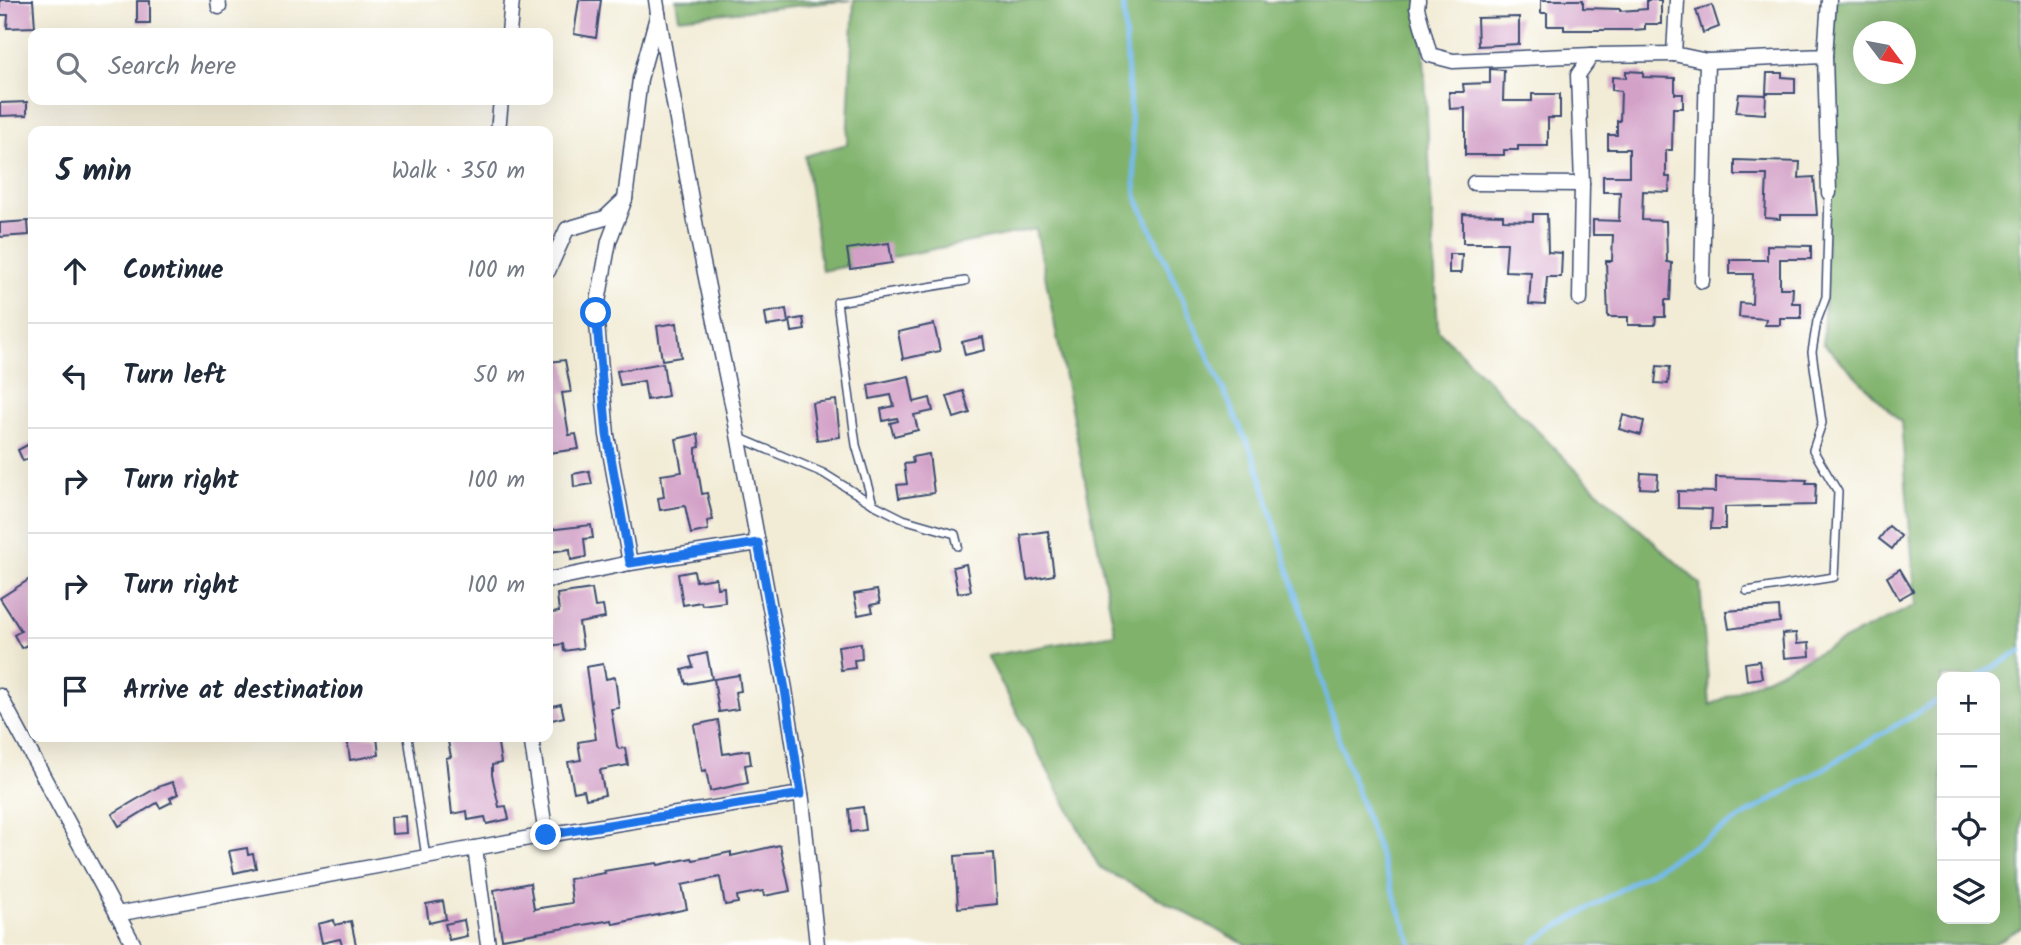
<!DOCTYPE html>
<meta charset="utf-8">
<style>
:root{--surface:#fff;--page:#f6f6f7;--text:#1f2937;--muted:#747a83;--line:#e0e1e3}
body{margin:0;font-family:Kalam,sans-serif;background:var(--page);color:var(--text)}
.controls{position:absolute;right:21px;bottom:21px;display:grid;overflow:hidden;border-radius:14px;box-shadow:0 7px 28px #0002}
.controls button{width:63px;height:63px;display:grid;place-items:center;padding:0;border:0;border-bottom:2px solid var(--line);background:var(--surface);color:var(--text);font:35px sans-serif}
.compass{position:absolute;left:1853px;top:21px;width:63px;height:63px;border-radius:50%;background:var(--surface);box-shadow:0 7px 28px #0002;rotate:122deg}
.stop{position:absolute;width:21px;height:21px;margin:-16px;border:5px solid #1a73e8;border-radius:50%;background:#fff}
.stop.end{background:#1a73e8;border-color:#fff;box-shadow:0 2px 7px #0008}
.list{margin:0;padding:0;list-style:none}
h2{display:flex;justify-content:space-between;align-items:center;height:91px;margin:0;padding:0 28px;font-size:30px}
h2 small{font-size:23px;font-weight:400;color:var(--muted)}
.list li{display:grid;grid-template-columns:46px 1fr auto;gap:21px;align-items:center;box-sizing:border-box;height:105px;padding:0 28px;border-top:2px solid var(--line)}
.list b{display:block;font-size:26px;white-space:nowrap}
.list em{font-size:23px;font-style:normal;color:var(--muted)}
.icon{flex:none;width:38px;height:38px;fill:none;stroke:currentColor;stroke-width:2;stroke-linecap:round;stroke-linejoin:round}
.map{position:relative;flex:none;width:2021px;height:945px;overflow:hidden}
.search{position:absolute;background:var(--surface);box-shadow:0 7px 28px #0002;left:28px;top:28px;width:525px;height:77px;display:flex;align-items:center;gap:18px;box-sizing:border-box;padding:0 24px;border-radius:14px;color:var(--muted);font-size:26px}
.panel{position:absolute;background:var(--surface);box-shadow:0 7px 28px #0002;left:28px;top:126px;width:525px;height:616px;border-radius:14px}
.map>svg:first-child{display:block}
.forest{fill:#80b26c;stroke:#4e7065;stroke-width:2;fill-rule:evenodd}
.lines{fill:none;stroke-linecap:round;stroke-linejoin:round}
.stream{stroke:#75baeb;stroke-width:5}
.building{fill:#d3a0c7}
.lane-casing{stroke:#3b4b70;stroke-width:10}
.street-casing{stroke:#3b4b70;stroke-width:17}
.lane{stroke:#fff;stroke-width:7}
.street{stroke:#fff;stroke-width:14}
.route{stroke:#1a73e8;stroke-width:9}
</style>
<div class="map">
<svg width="2021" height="945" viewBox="0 0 2021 945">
<rect width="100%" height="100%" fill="#fff"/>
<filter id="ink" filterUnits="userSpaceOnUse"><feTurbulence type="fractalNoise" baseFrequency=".0143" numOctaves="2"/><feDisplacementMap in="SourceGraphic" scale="14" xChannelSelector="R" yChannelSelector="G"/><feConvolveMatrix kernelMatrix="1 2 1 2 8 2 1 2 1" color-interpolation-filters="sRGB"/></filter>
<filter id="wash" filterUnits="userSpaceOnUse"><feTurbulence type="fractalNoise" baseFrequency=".00686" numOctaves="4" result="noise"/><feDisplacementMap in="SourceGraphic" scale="28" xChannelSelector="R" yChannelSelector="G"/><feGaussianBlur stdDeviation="1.57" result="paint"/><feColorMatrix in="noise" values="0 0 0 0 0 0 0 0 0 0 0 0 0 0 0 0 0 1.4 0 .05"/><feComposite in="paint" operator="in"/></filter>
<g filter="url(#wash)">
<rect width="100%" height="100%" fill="#f2ecd6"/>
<g class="forest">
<path d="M676 0H851L679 18Z"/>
<path d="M854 0H1267V3L1295 0H1421L1438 330 1592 486 1700 584 1710 705 1916 605 1901 422 1823 343 1835 0H2021V928L1992 945H1246L1099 867 987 656 1115 634 1036 229 822 271 805 156 847 144ZM1864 32H1906V74H1864ZM1942 677H1995V919H1942Z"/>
</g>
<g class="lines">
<g class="stream">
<path d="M1123 0 1136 196 1257 464 1341 746 1412 945"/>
<path d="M1977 677 2021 651"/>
<path d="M1533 945 1536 940 1942 698"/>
</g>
</g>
<g id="blocks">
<g class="building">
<path d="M0 0H33L35 27 7 28 8 15H0Z"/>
<path d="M579 0H601L596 38 574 34Z"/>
<path d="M1541 0H1583V8L1620 9V11L1647 9V0H1661V24H1645V29L1633 30H1564V26H1547V13H1541Z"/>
<rect x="137" y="1" width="13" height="22"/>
<path d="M1712 5 1719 27 1703 33 1696 10Z"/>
<path d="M1519 17V44L1478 46 1477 18Z"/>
<path d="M1490 69 1504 70 1503 101H1532V94H1560V118H1548V146H1518V150H1504V155H1465V108L1450 109 1449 92H1464L1463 84 1490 83Z"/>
<path d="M1626 71 1643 72V77L1675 78V94H1683V108H1673L1672 150H1666V177H1670L1669 192 1643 191 1642 220 1666 221 1667 262 1672 263 1670 300H1665V317H1656L1655 325H1628V317H1608L1606 261H1612L1613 235H1593V220L1619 221 1620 192H1603V176H1629V149H1608V135H1617V121H1620L1621 91 1612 90V77L1626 78Z"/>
<path d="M1767 73H1782V77L1795 78V93H1766Z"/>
<path d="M1739 94 1766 95 1765 114 1736 112Z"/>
<path d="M27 102V115L0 116V103Z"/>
<path d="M1735 160 1800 162 1799 178 1814 177 1817 215H1780V219L1765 218 1767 175H1735Z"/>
<path d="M1463 214 1503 215V220L1533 221V214H1547L1548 252 1562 253 1561 277H1547L1545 305 1529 304 1531 272 1505 271 1507 243H1463Z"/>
<path d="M28 221 29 235 0 237V223Z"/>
<path d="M889 243 892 263 850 269 847 249Z"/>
<path d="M1767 245 1811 246V259H1780V288H1793L1792 303H1801V318H1780V325H1765L1766 319 1739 317 1740 303 1752 304 1753 274H1730V260H1767Z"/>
<path d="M1449 254H1462L1461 273H1449Z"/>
<path d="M786 309 788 323 767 326 765 313Z"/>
<path d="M803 318 805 330 792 332 790 320Z"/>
<path d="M677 323 681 357 662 360 657 326Z"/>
<path d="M934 324 940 351 903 359 898 332Z"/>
<path d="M983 337 985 350 965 355 962 342Z"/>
<path d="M565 360 571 392 562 393 569 435 576 434 579 449 548 453V362Z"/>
<path d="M663 363 668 396 647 400 644 381 620 385 617 371Z"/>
<path d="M1657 366 1670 367 1668 384 1655 383Z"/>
<path d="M909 376 914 402 930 398 933 411 914 415 918 430 894 436 890 423 898 421 897 418 883 421 881 409 894 406 891 395 870 399 868 385Z"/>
<path d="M963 391 970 413 954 418 947 396Z"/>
<path d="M836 400 840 437 817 440 812 403Z"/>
<path d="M1623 415 1644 421 1641 435 1619 429Z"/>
<path d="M698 434 700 447 696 448V458L702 494 707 493 713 520 707 521 708 530 691 534 685 506 660 510 658 498 664 497 661 475 682 472 676 439Z"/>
<path d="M33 442V457L23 461 18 450Z"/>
<path d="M929 454 934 493 899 498 897 485 907 484 904 464 913 463 912 457Z"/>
<path d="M589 471 592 484 574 487 573 474Z"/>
<path d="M1641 473 1658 474 1657 489 1640 488Z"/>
<path d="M1716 477 1807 480 1806 483H1816L1815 505 1725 507V529H1711L1712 509 1678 508V491L1716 492Z"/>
<path d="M591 525 593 538 584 539 586 557 571 560 570 549 550 552 548 530Z"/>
<path d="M1889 526 1901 536 1892 549 1879 539Z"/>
<path d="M1048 531 1054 575 1027 580 1021 535Z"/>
<path d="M966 564 971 591 958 593 953 567Z"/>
<path d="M1900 569 1913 591 1899 599 1887 577Z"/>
<path d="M694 571 696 581 716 578 717 588 724 587 725 602 702 605 701 602 683 605 678 574Z"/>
<path d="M33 577V652L29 644 21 648 14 635 21 631 0 598Z"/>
<path d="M592 589 595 607 603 606 605 618 579 623 583 648 564 651 563 644 548 646V630H552L550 613 559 612 557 594Z"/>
<path d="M877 590 880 603 871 605 873 612 858 615 854 594Z"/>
<path d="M1779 607 1780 622 1729 629 1726 611Z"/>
<path d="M1796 633 1797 644 1809 643 1810 656 1784 658 1782 634Z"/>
<path d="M861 643 862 659 854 660 855 668 841 670 838 646Z"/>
<path d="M707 653 712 679 686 684 682 670 693 667 690 657Z"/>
<path d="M1759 661 1762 678 1747 680 1745 663Z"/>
<path d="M603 664 606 679 615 677 619 708 611 709 617 746 619 749 625 748 628 765 600 770 605 795 586 799 584 790 574 792 568 762 581 760 578 742 596 739 586 667Z"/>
<path d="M739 675 741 691 735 692 738 709 719 712 714 679Z"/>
<path d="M561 704 564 717 548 721V707Z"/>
<path d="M718 720 723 754 749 750 751 764 745 765 748 783 710 791 706 770 702 771 694 725Z"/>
<path d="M347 737H377L379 755 350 760Z"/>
<path d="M455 737H497L501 763 492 765V775L499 807 506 806 509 819 487 824 485 817 468 820 467 811 452 814 446 758 451 757 448 741 456 740Z"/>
<path d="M172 782 178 794 170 798 172 802 160 808 157 803 119 826 112 814 158 787Z"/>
<path d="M863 807 866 830 851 832 849 809Z"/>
<path d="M406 816 407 833 392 834 391 817Z"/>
<path d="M780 845 790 891 764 896 763 891 737 896 738 903 725 905 720 877 682 885 687 909 613 924 612 920 502 939 494 890 530 883 534 909 572 903 569 879 605 873 604 871 622 868 657 863 658 865 692 858 693 860 731 852V856Z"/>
<path d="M247 848 248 855 253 854 256 868 234 873 229 851Z"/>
<path d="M994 853 997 904 958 908 955 856Z"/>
<path d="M443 901 446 919 429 923 426 904Z"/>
<path d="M334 920 335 925 351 921 356 945H342L340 939 322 943 318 924Z"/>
<path d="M464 920 467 936 449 940 445 924Z"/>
</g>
</g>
</g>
<g filter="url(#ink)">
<use href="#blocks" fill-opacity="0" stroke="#3b4b70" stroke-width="2"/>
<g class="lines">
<g class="lane-casing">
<g id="lane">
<path d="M740 438 823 473 873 504 903 519 955 534 958 546"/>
<path d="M873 504 856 445 837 302 965 281"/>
<path d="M1747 591 1834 577 1838 492 1813 450 1822 423 1812 352 1817 321 1826 297 1829 193"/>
<path d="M408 737 426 857"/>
</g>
</g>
<g class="street-casing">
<g id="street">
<path d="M218 0 219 7"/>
<path d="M1418 0 1417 8 1430 55 1453 61 1592 55"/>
<path d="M1677 0 1674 54 1707 61 1825 56 1829 0"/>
<path d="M658 13 699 244 734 413 785 689 802 800 817 945"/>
<path d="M509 33 512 0"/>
<path d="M1825 56 1829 193"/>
<path d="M498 131 501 100"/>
<path d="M1474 183 1582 184"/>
<path d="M625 199 609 241 596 313 607 435 630 563"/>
<path d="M548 271 567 229 605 218 625 199 640 79 658 13 656 0"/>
<path d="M1702 281 1707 61"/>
<path d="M1580 299 1582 184 1578 75 1592 55 1674 54"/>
<path d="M548 580 630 563 758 543"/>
<path d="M0 696 134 945"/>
<path d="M546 835 801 794"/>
<path d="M117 914 475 848"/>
<path d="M488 945 475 848 546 835 531 737"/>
</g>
</g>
<use href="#lane" class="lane"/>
<use href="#street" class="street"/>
</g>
</g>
<g class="lines" filter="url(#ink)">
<path class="route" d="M546 835 801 794 785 689 758 543 630 563 607 435 596 313"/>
</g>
</svg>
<div class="controls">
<button>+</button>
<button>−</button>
<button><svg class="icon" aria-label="locate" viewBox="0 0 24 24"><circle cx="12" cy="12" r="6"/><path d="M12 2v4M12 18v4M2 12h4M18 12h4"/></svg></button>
<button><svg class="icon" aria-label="layers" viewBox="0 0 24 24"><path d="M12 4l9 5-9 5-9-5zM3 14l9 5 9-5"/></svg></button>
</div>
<svg class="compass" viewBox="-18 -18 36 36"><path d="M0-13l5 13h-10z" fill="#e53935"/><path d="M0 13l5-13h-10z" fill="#747a83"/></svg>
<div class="stop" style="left:596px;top:313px"></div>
<div class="stop end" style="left:546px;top:835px"></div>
<div class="search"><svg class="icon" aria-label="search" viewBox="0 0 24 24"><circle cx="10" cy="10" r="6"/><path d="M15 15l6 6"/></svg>Search here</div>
<section class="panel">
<h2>5 min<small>Walk · 350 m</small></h2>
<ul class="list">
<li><svg class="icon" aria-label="ahead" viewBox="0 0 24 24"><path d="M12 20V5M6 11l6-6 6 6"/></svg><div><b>Continue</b></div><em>100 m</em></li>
<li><svg class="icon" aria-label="left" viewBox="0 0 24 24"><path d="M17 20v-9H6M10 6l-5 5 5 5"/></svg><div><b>Turn left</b></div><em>50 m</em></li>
<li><svg class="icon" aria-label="right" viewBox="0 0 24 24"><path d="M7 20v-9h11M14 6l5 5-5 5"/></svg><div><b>Turn right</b></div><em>100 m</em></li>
<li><svg class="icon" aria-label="right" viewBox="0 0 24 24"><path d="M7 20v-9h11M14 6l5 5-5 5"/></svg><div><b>Turn right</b></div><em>100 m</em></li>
<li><svg class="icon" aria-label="arrive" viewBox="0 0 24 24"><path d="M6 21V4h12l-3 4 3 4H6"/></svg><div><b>Arrive at destination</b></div></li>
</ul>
</section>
</div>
